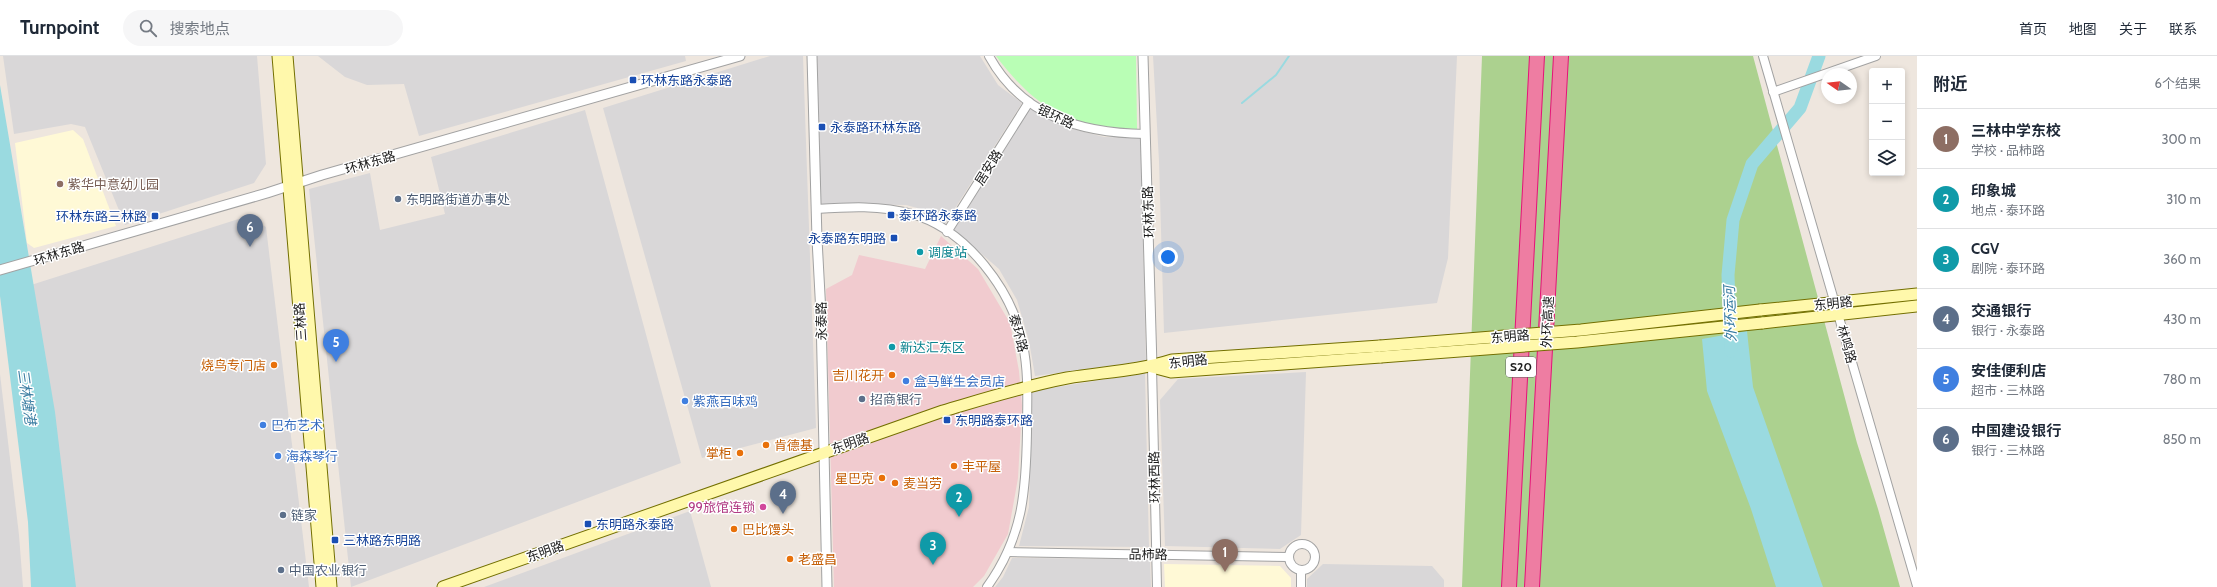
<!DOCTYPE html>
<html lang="zh">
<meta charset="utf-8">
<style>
:root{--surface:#fff;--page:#f6f6f7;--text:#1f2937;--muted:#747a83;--line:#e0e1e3;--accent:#d93025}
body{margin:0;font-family:Cabin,"Noto Sans SC",sans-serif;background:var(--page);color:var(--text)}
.controls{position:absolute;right:12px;top:12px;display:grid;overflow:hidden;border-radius:4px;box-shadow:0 2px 6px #0003}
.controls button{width:36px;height:36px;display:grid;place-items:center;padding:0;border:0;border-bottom:1px solid var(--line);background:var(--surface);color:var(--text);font:20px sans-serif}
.compass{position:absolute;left:1821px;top:12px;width:36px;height:36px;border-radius:50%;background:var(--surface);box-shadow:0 2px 6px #0003;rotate:284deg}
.you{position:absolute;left:1168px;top:201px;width:14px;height:14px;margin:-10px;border:3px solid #fff;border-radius:50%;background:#1a73e8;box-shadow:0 0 0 6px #1a73e833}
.badge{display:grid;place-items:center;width:26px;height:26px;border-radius:50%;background:var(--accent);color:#fff;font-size:13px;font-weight:700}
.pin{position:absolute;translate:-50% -33px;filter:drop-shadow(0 1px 2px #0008)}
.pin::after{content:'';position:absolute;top:21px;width:14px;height:12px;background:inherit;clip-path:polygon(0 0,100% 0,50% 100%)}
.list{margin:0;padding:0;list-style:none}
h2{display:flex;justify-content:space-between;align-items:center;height:52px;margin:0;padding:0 16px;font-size:17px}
h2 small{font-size:13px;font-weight:400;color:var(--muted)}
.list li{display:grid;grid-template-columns:26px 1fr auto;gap:12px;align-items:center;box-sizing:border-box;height:60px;padding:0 16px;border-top:1px solid var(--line)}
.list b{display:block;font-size:15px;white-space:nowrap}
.list p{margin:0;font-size:13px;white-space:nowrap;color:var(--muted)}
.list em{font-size:13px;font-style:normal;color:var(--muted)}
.icon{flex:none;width:22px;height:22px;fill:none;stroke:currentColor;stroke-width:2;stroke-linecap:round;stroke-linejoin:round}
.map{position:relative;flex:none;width:1917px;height:531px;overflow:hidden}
header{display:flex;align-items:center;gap:24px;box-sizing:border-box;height:56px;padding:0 20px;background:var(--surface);border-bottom:1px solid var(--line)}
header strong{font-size:19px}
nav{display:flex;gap:22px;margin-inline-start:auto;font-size:14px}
.search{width:280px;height:36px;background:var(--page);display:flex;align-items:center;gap:10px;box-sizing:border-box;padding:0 14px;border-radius:22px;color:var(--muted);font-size:15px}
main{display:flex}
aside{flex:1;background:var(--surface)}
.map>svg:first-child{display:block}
.residential{fill:#d9d7d8}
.commercial{fill:#f1cbcf}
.education{fill:#fff9d6}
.forest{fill:#acd18f}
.park{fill:#b9feb5}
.water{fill:#9adae0}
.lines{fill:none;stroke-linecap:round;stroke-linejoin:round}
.stream{stroke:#9adae0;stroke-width:2}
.river{stroke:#9adae0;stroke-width:13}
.minor-casing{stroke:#a2a2a2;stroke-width:10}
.tertiary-casing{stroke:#a2a2a2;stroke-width:11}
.secondary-casing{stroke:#736f00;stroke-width:13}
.motorway-casing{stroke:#e41378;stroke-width:16}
.minor{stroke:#fff;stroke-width:8}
.tertiary{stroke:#fff;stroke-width:9}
.secondary{stroke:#fff8ab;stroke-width:11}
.motorway{stroke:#ee7da2;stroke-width:14}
.secondary-bridge-casing{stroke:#736f00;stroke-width:13;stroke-linecap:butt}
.secondary-bridge{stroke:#fff8ab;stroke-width:11}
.transit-dot{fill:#1a4fb4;stroke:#fff;stroke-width:1.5}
.education-dot{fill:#8d6e63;stroke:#fff;stroke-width:1.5}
.service-dot{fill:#5c6f8a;stroke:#fff;stroke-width:1.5}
.culture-dot{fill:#0f9aa8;stroke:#fff;stroke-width:1.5}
.food-dot{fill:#e8710a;stroke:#fff;stroke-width:1.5}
.shop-dot{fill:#3f7fe0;stroke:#fff;stroke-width:1.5}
.hotel-dot{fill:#d1479c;stroke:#fff;stroke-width:1.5}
.labels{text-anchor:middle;stroke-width:3;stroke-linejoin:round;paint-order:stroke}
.shield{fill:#fff;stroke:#5f5f5f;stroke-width:1}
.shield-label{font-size:12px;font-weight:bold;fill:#1b1b1b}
.transit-label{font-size:13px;fill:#164399;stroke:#fff;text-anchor:start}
.street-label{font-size:13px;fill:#1b1b1b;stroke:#fff}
.education-label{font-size:13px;fill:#785e54;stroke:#fff;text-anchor:start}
.service-label{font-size:13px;fill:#4e5e75;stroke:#fff;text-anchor:start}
.culture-label{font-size:13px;fill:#0d838f;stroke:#fff;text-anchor:start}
.food-label{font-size:13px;fill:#c56008;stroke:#fff;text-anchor:start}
.shop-label{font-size:13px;fill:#366cbe;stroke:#fff;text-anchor:start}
.hotel-label{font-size:13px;fill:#b23c85;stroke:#fff;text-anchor:end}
.water-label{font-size:14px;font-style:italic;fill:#3a7da2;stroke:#fff}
</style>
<header>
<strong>Turnpoint</strong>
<div class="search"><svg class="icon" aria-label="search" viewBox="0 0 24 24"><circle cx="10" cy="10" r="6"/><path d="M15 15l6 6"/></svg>搜索地点</div>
<nav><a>首页</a><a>地图</a><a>关于</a><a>联系</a></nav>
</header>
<main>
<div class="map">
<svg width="1917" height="531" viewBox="0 0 1917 531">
<rect width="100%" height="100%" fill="#eee6de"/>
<g class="residential">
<path d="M3 0H257L266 108 254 127 125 169 85 71 71 68 14 78Z"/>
<path d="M318 0H685L686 5 419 80 404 28 367 29 345 21Z"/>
<path d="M770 0H803L816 372 702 402 603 52Z"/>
<path d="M817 0H980L998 29 1022 47 945 168 921 153 906 149 820 148Z"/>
<path d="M1153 0H1457L1448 202 1437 247 1164 277 1159 105Z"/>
<path d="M1030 52 1065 71 1104 81 1141 82 1146 305 1035 320 1029 285 1017 244 999 213 954 174Z"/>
<path d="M585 54 681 407 351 531 309 133 370 117 380 174 445 158 431 101Z"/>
<path d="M248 160 266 171 309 531H75L31 229Z"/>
<path d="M1306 316 1301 479 1280 493 1165 490 1160 344 1178 323Z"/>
<path d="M1145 317 1149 491 1019 490 1029 451 1032 335Z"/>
<path d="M0 318 19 479 23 531H0Z"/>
<path d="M690 455 711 531H484Z"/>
<path d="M1012 502 1150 503 1151 531H995L1003 521Z"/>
<path d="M1323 508 1432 510 1444 524V531H1307V523Z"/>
</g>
<path class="commercial" d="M941 180 978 213 1010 267 1019 315 1022 350 1018 422 1008 478 984 520 973 531H834L826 233 852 219 859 199 925 213Z"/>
<g class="education">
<path d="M73 74 83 83 116 170 34 192 27 187 15 87Z"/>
<path d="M1164 508 1280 510 1291 522V531H1165Z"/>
</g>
<path class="forest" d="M1482 0H1753L1857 387 1878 453 1900 531H1462Z"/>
<path class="park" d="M996 0H1136L1137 73C1069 71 1037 54 996 0Z"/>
<g class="water">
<path d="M0 29 55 356 76 531H31L28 466 0 240Z"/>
<path d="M1747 275 1753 331 1823 531H1776L1751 453 1707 335 1702 283Z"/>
</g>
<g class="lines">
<path class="stream" d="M1242 47 1276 19 1289 0"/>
<path class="river" d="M1731 295 1728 219 1733 164 1752 108 1800 52 1819 0"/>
<g class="minor-casing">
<g id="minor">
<path d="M989 0C1022 60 1080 77 1145 78"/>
<path d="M1763 0 1917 530"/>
<path d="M1773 36 1876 0"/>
<path d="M816 153C848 151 881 149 912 158 967 174 1013 235 1023 289 1029 318 1027 347 1027 376 1026 436 1023 481 987 531"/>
<path d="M947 176 1029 46"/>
<path d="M1152 311 1157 531"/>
<circle cx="1302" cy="501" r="13"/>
<path d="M1008 496 1288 501"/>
<path d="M1301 531V515"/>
</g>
</g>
<g class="tertiary-casing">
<g id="tertiary">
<path d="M812 0 817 183 821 258 827 531"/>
<path d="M1143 0 1152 311"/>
<path d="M0 214 267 137 322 119 740 0"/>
</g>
</g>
<g class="secondary-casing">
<g id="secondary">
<path d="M278 0 322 531"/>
<path d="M287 0 331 531"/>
<path d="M1760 254 1917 238"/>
<path d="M1762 267 1917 250"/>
<path d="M1152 311 1171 316 1381 301"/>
<path d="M443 531 943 355C984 343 1025 330 1067 322 1102 316 1138 315 1172 304L1380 290"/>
</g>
</g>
<g class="motorway-casing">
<g id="motorway">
<path d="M1509 531 1537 0"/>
<path d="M1532 531 1561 0"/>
</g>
</g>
<use href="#minor" class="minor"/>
<use href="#tertiary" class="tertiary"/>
<use href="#secondary" class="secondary"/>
<use href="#motorway" class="motorway"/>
<g class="secondary-bridge-casing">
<g id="secondary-bridge">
<path d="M1380 290 1581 274 1760 254"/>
<path d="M1381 301 1577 286 1762 267"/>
</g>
</g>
<use href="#secondary-bridge" class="secondary-bridge"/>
</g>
<g class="transit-dot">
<rect x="629" y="20" width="8" height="8" rx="2"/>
<rect x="818" y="67" width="8" height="8" rx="2"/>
<rect x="887" y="155" width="8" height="8" rx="2"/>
<rect x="151" y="156" width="8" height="8" rx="2"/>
<rect x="890" y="178" width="8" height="8" rx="2"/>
<rect x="943" y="360" width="8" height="8" rx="2"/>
<rect x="584" y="464" width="8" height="8" rx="2"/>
<rect x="331" y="480" width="8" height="8" rx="2"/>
</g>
<circle class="education-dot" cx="60" cy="128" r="4"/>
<g class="service-dot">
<circle cx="398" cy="143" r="4"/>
<circle cx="862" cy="343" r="4"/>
<circle cx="283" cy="459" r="4"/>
<circle cx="281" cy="514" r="4"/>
</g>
<g class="culture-dot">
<circle cx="920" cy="196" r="4"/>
<circle cx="892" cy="291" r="4"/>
</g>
<g class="food-dot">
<circle cx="274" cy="309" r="4"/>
<circle cx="892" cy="319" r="4"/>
<circle cx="766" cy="389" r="4"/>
<circle cx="740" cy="397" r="4"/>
<circle cx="954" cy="410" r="4"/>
<circle cx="882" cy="422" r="4"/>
<circle cx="895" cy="427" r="4"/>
<circle cx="734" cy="473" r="4"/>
<circle cx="790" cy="503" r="4"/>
</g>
<g class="shop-dot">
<circle cx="906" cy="325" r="4"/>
<circle cx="685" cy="345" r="4"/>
<circle cx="263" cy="369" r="4"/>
<circle cx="278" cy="400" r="4"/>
</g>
<circle class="hotel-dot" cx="763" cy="451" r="4"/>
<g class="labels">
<rect class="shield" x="1506" y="301" width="30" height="20" rx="3"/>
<g class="shield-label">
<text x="1521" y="315">S20</text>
</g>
<g class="transit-label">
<text x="641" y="29">环林东路永泰路</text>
<text x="830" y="76">永泰路环林东路</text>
<text x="899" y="164">泰环路永泰路</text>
<text x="147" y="165" text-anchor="end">环林东路三林路</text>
<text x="886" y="187" text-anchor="end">永泰路东明路</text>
<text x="955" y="369">东明路泰环路</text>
<text x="596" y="473">东明路永泰路</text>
<text x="343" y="489">三林路东明路</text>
</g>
<g class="street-label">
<text transform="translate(1056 60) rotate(25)" y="5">银环路</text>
<text transform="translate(370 106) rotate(-16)" y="5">环林东路</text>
<text transform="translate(988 111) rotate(-58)" y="5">居安路</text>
<text transform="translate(1148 156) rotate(-92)" y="5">环林东路</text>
<text transform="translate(59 197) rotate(-17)" y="5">环林东路</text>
<text transform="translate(1833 247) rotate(-6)" y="5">东明路</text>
<text transform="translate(821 265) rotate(-91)" y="5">永泰路</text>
<text transform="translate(300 266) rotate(-94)" y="5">三林路</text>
<text transform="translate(1547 266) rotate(-87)" y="5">外环高速</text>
<text transform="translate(1019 277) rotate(75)" y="5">泰环路</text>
<text transform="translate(1510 280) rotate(-5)" y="5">东明路</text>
<text transform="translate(1847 288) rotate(74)" y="5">林鸣路</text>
<text transform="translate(1188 305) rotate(-7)" y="5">东明路</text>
<text transform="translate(850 387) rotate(-19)" y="5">东明路</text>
<text transform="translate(1154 421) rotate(-91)" y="5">环林西路</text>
<text transform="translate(545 495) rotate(-20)" y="5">东明路</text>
<text transform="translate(1148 498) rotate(1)" y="5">品柿路</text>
</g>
<g class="education-label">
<text x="68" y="133">紫华中意幼儿园</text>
</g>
<g class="service-label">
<text x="406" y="148">东明路街道办事处</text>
<text x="870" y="348">招商银行</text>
<text x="291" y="464">链家</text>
<text x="289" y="519">中国农业银行</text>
</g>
<g class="culture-label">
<text x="928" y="201">调度站</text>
<text x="900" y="296">新达汇东区</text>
</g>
<g class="food-label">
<text x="266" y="314" text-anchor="end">烧鸟专门店</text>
<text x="884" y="324" text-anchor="end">吉川花开</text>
<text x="774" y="394">肯德基</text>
<text x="732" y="402" text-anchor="end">掌柜</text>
<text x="962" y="415">丰平屋</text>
<text x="874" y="427" text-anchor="end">星巴克</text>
<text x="903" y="432">麦当劳</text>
<text x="742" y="478">巴比馒头</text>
<text x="798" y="508">老盛昌</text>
</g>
<g class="shop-label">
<text x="914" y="330">盒马鲜生会员店</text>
<text x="693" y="350">紫燕百味鸡</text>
<text x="271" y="374">巴布艺术</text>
<text x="286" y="405">海森琴行</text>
</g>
<g class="hotel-label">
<text x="755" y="456">99旅馆连锁</text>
</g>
<g class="water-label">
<text transform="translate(1730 258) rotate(-92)" y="5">外环运河</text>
<text transform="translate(27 341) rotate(82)" y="5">三林塘港</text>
</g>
</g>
</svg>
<div class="controls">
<button>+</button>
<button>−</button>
<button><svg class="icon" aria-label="layers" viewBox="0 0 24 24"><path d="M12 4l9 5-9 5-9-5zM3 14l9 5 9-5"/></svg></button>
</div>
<svg class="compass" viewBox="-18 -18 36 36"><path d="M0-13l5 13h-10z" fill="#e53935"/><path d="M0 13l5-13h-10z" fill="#747a83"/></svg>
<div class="you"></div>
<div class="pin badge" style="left:1225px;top:516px;background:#8d6e63">1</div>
<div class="pin badge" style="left:959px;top:461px;background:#0f9aa8">2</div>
<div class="pin badge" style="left:933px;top:509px;background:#0f9aa8">3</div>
<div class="pin badge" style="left:783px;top:458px;background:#5c6f8a">4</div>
<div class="pin badge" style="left:336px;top:306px;background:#3f7fe0">5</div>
<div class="pin badge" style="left:250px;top:191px;background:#5c6f8a">6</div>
</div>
<aside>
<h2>附近<small>6个结果</small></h2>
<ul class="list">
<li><span class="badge" style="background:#8d6e63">1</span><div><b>三林中学东校</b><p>学校 · 品柿路</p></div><em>300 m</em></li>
<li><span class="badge" style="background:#0f9aa8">2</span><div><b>印象城</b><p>地点 · 泰环路</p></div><em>310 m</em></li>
<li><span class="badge" style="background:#0f9aa8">3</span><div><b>CGV</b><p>剧院 · 泰环路</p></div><em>360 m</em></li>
<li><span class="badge" style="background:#5c6f8a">4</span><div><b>交通银行</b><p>银行 · 永泰路</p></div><em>430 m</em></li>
<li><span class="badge" style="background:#3f7fe0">5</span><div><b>安佳便利店</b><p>超市 · 三林路</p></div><em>780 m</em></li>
<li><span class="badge" style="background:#5c6f8a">6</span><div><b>中国建设银行</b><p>银行 · 三林路</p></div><em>850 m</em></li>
</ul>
</aside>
</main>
